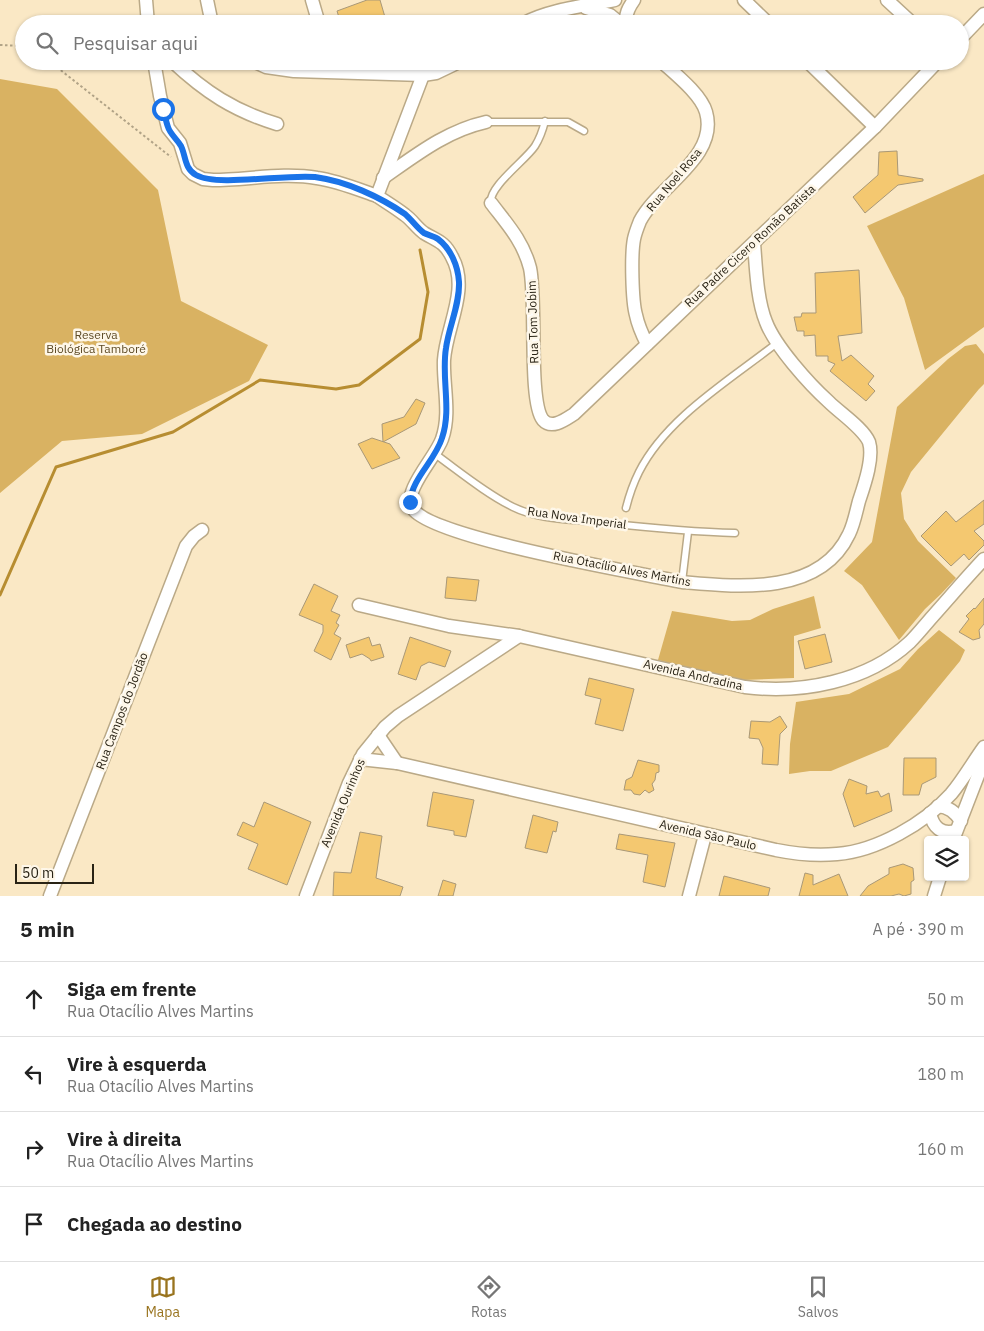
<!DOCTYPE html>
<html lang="pt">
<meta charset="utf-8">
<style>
:root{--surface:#fff;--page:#f6f6f6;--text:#222;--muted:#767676;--line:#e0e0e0;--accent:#99741f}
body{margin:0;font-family:"IBM Plex Sans",sans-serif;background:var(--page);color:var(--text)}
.controls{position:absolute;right:15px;bottom:15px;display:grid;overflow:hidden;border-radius:5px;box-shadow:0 1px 4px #0004}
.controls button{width:45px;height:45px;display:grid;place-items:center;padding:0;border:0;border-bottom:1px solid var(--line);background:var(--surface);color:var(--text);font:25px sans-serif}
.scale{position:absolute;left:15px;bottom:12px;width:79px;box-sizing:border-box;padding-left:5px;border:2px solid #292315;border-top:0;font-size:14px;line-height:18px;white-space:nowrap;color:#292315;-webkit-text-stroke:4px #fef7e9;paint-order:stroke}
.stop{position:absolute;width:15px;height:15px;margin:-11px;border:4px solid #1a73e8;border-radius:50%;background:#fff}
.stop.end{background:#1a73e8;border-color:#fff;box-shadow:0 1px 5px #0008}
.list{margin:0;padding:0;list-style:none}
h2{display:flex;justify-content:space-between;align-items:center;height:65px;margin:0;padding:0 20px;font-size:21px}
h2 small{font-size:16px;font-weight:400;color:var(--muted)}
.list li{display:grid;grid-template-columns:32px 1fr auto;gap:15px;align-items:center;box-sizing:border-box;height:75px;padding:0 20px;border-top:1px solid var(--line)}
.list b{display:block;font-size:19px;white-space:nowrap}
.list p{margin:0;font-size:16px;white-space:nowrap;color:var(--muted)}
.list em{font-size:16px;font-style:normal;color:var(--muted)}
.icon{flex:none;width:28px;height:28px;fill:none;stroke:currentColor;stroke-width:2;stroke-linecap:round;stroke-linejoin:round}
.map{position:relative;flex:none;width:984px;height:896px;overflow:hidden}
.search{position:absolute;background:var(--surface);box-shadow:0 1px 4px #0004;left:15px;right:15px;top:15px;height:55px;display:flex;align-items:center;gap:12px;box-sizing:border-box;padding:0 18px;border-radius:28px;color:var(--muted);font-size:19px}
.sheet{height:365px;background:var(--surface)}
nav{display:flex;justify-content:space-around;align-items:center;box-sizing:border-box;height:70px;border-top:1px solid var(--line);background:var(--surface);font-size:14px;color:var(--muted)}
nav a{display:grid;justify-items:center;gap:2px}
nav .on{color:var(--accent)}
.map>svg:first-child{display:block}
.green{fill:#d9b262}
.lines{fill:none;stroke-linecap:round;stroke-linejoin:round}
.stream{stroke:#b78d31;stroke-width:3}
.building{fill:#f4c870;stroke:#a99877}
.service-casing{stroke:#baa987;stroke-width:9}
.minor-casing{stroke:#baa987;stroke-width:15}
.path{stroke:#b1a387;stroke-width:2;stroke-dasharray:2.5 2.5;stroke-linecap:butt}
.service{stroke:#fff;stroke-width:6}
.minor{stroke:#fff;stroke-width:12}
.route{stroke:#1a73e8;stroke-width:6}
.labels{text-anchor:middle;stroke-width:5;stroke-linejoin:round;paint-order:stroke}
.street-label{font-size:12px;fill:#292315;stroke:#fef7e9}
.park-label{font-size:12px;fill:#5d4a25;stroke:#fef7e9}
</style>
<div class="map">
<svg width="984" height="896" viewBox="0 0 984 896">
<rect width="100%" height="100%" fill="#fae8c5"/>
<g class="green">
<path d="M0 79 57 89 158 190 181 301 268 345 249 381 142 434 62 441 0 493Z"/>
<path d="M984 174V327L925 370 904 298 867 226Z"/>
<path d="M976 344 984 354V384L979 389 911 472 901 493 904 519 918 541 956 578 941 594 925 609 899 640 862 585 844 571 872 542 897 407 948 359 965 346Z"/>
<path d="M814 596 821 628 794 636V678L744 680 721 676 658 660 672 611 732 621 750 620 773 609Z"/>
<path d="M939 630 965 650 960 661 918 712 888 747 831 771H810L789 774 790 744 796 702 849 694 900 669 918 649Z"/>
</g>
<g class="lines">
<path class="stream" d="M0 595 56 467 173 432 260 380 336 389 359 385 420 339 428 292 420 250"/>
</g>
<g class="building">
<path d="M367 0H380L387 24H341L337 11Z"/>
<path d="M897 151 898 175 923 179V181L898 185 865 213 853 197 878 175 879 152Z"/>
<path d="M859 270 862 333 838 336 842 361 851 355 874 376 868 384 875 391 866 401 830 371 835 364 828 361V356H816L815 335 804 336V331H797L794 317H801L802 313H816L815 273Z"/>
<path d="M416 399 425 403 416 424 383 442 382 424 404 417Z"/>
<path d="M372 438 390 444 400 458 372 469 358 444Z"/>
<path d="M984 500V524L974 531 984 541V545L969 560 964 554 951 566 921 536 946 511 956 522Z"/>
<path d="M447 577 479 580 476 601 445 598Z"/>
<path d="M314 584 338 596 331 611 340 615 336 623 339 625 334 634 341 638 331 660 314 651 323 632V625L299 615Z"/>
<path d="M984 598V624L979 630 980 638 973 640 959 632 969 619 966 616 974 608 975 609Z"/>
<path d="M825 634 832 662 805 669 798 641Z"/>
<path d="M369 637 372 646 380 644 384 657 371 661 370 659 362 654 350 658 346 645Z"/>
<path d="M410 637 451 651 445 667 429 662 421 666 416 680 398 674Z"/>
<path d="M589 678 634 689 623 731 595 724 601 699 585 695Z"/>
<path d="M780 716 787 727 780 734 778 765 762 764 763 748 759 739 749 738 751 721 770 722Z"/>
<path d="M904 758H936V777L922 784 919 795H903Z"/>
<path d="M638 760 659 765V772L656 773 655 780 652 784 654 790 649 793 645 790 640 795 634 794 631 790H624L626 780 632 777Z"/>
<path d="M849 779 867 786 866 794 878 791 881 797 889 793 892 811 854 827 843 794Z"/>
<path d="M433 792 474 800 466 837 454 835V831L427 826Z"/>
<path d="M264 802 311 822 287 885 248 869 258 844 237 835 243 822 254 827Z"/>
<path d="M533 815 558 822 556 832 553 831 547 853 525 848Z"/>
<path d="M360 832 382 836 376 878 403 887 400 896H333L334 872 351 873Z"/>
<path d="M619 834 675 843 665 887 643 882 648 855 616 849Z"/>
<path d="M903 864 913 868 914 880 911 882V894L904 896 899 894 891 896H860L868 886 889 874V868Z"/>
<path d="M805 873 813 875V885L839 874 848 896H799Z"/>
<path d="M724 876 770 888 768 896H719Z"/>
<path d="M443 880 456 884 453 896H438Z"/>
</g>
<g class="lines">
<g class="service-casing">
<g id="service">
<path d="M486 122H568L584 131"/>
<path d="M491 203C488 187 526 160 535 146 540 138 543 129 545 121"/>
<path d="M435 454C460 472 485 493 513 507 537 519 569 519 595 522 642 527 688 532 735 533"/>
<path d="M626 508C629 496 633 484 639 472 666 418 730 380 777 343"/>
<path d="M682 582 688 532"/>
</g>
</g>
<g class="minor-casing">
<g id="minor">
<path d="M146 0 148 24"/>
<path d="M207 0 212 24"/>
<path d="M312 0 319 24"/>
<path d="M744 0 769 24"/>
<path d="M887 0 913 24"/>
<path d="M586 8 610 15 621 24"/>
<path d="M522 24C550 9 584 6 615 0"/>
<path d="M627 24C624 15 629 7 634 0"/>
<path d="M960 39 984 14"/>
<path d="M154 61 160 96 168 128 180 143 188 169 193 174 203 179 213 180C247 180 283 172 317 178 338 181 357 189 377 196"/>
<path d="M172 61C205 92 234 111 277 124"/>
<path d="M253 61 266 67 294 71 423 75 436 73 461 61"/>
<path d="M807 61 875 127"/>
<path d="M423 75 377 196C386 202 396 208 405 215 412 220 417 228 424 233 437 241 444 241 452 257 470 289 446 327 444 360 443 386 451 414 442 439 436 457 401 492 413 509 432 538 639 573 682 582 738 587 820 596 849 534 854 524 856 512 859 501 864 486 874 458 869 442 863 428 840 413 829 402 809 384 775 346 766 322 757 300 756 268 754 243"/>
<path d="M383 178C416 155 446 131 486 122"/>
<path d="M491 203C507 224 523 241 530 268 537 299 528 402 543 420 552 430 566 419 574 414L875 127 938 61"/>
<path d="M647 344C642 334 638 325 636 315 632 301 631 254 634 239 635 234 638 226 640 221 658 186 719 157 706 112 701 94 674 73 661 61"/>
<path d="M359 605 449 626 519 636 745 687C801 694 867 682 910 642 918 634 925 625 933 616 950 597 966 578 984 559"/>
<path d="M378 735 397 763"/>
<path d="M360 759 397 763 776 850C796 854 817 856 837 854 877 851 925 823 951 794 963 780 973 762 984 747"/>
<path d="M938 806C949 807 955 812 961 821"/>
<path d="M930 813C933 827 941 835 956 831"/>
<path d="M953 840 984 760"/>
<path d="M50 896 186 546 194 536 202 530"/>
<path d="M306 896 349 783 363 754 385 727 398 716 519 636"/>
<path d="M689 896 705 835"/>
<path d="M934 896 940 877"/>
</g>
</g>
<g class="path">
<path d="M0 45 24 46"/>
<path d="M49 61 171 157"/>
</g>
<use href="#service" class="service"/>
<use href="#minor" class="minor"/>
</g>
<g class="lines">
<path class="route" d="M163 109C165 115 166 122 168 127 170 134 177 139 181 146 186 156 184 168 196 175 217 187 285 174 315 177 346 181 380 197 405 214 412 220 417 228 424 233 428 235 434 236 438 239 451 249 458 266 459 282 460 304 449 326 446 348 441 378 452 409 442 438 435 461 412 478 410 502"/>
</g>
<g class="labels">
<g class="street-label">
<text transform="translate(674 180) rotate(-50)" y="4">Rua Noel Rosa</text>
<text transform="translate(750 246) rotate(-43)" y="4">Rua Padre Cicero Romão Batista</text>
<text transform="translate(533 322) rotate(-92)" y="4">Rua Tom Jobim</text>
<text transform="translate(577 518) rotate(8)" y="4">Rua Nova Imperial</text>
<text transform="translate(622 569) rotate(11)" y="4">Rua Otacílio Alves Martins</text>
<text transform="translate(693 675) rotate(13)" y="4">Avenida Andradina</text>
<text transform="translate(122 711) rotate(-69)" y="4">Rua Campos do Jordão</text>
<text transform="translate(343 803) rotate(-67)" y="4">Avenida Ourinhos</text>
<text transform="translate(708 835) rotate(13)" y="4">Avenida São Paulo</text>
</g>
<g class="park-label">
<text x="96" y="339">Reserva<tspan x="96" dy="14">Biológica Tamboré</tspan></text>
</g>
</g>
</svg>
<div class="controls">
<button><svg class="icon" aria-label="layers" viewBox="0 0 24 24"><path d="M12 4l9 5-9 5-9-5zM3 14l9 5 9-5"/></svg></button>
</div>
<div class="scale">50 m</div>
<div class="stop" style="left:163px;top:109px"></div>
<div class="stop end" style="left:410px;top:502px"></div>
<div class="search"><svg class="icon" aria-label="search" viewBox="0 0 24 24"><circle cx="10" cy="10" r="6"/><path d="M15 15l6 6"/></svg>Pesquisar aqui</div>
</div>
<section class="sheet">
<h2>5 min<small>A pé · 390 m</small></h2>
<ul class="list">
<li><svg class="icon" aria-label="ahead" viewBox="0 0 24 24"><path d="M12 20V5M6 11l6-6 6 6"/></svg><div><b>Siga em frente</b><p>Rua Otacílio Alves Martins</p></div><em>50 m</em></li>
<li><svg class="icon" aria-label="left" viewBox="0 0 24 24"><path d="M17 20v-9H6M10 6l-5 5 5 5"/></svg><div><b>Vire à esquerda</b><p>Rua Otacílio Alves Martins</p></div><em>180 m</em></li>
<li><svg class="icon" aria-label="right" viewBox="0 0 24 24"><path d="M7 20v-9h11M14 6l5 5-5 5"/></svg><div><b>Vire à direita</b><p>Rua Otacílio Alves Martins</p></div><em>160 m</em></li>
<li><svg class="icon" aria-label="arrive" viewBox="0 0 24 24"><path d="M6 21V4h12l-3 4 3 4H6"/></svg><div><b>Chegada ao destino</b></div></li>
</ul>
</section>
<nav>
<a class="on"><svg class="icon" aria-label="map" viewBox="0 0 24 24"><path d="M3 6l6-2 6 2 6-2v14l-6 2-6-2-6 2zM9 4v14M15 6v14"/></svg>Mapa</a>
<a><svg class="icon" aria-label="directions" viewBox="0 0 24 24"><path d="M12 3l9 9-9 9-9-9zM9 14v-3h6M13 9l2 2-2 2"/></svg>Rotas</a>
<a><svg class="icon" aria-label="saved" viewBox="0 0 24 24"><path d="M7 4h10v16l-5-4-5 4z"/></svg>Salvos</a>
</nav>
